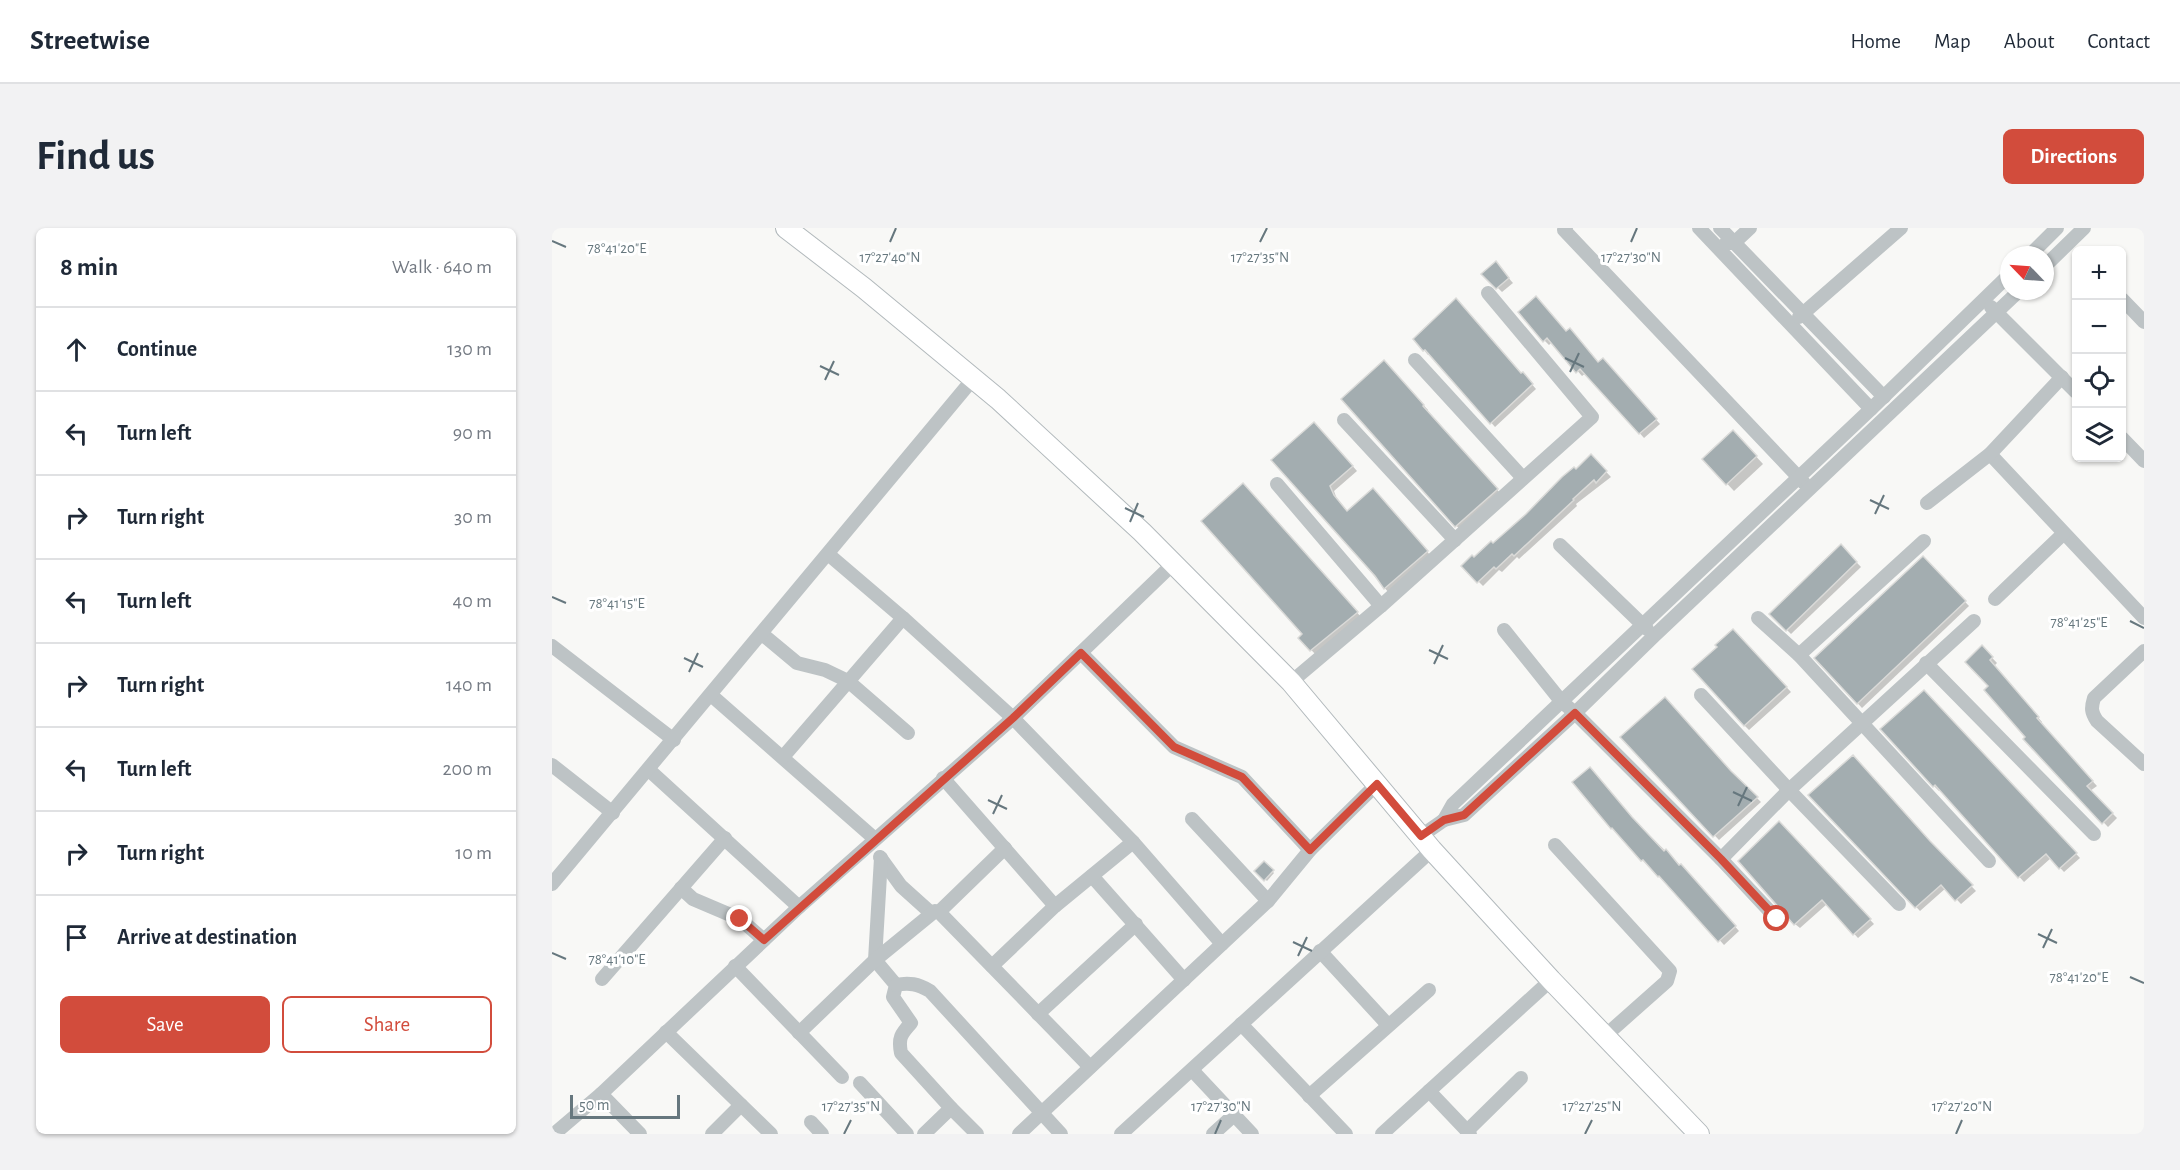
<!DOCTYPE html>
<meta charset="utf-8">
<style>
:root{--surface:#fff;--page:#f2f2f3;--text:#1f2937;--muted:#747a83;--line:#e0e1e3;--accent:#d24c3c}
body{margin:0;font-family:"Alegreya Sans",sans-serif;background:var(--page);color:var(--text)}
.controls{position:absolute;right:18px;top:18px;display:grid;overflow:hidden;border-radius:9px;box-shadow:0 2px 4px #0004}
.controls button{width:54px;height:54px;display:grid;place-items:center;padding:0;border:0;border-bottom:2px solid var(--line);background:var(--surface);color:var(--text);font:30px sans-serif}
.compass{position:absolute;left:1448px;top:18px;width:54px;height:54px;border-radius:50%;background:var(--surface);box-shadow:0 2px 4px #0004;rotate:295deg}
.scale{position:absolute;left:18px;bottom:15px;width:110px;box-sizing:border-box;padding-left:6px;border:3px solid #66777e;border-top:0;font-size:16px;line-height:21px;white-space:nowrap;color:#66777e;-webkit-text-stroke:4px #fff;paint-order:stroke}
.stop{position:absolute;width:18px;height:18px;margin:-14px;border:4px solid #d24c3c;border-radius:50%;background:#fff}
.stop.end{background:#d24c3c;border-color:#fff;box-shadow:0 2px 6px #0008}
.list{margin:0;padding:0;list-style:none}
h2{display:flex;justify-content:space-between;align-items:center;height:78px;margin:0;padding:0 24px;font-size:26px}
h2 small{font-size:20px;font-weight:400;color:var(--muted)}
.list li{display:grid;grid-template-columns:39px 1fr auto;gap:18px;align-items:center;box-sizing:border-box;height:84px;padding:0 24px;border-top:2px solid var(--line)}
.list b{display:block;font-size:22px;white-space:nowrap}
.list em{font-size:20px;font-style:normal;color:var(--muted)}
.actions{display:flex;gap:12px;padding:18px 24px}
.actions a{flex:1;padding:14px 0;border:2px solid var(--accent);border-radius:9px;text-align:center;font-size:21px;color:var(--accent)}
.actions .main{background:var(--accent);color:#fff}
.icon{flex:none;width:33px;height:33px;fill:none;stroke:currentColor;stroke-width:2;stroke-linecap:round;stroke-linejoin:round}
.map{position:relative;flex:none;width:1592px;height:906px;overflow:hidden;border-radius:9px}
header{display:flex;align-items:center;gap:36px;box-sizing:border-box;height:84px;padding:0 30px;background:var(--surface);border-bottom:2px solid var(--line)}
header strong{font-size:28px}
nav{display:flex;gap:33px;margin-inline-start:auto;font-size:21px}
.intro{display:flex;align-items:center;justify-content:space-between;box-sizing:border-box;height:144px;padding:0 36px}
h1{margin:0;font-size:42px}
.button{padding:15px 27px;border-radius:9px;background:var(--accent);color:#fff;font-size:21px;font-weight:700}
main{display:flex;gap:36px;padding:0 36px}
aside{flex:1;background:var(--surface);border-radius:9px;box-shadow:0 2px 4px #0004}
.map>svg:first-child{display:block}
.shadow{fill:#0003}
.building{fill:#a3adb0;stroke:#dadad8;stroke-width:1.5}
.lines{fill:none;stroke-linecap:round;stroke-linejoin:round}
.secondary-casing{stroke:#b2b9bc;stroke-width:22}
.street{stroke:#bdc3c5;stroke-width:14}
.secondary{stroke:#fff;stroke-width:20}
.route{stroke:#d24c3c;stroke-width:8}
.ticks{fill:none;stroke:#66777e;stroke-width:2}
.ticks-label{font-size:15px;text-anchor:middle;fill:#66777e;stroke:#fff;stroke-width:6;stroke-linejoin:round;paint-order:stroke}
</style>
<header>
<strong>Streetwise</strong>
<nav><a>Home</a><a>Map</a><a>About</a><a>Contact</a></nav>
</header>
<div class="intro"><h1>Find us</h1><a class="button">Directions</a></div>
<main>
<aside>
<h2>8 min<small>Walk · 640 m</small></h2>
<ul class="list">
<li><svg class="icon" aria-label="ahead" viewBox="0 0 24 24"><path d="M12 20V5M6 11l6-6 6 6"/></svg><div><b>Continue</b></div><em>130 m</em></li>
<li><svg class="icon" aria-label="left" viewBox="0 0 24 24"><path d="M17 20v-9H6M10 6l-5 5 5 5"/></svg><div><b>Turn left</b></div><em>90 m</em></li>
<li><svg class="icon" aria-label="right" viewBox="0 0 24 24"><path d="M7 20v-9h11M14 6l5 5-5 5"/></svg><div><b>Turn right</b></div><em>30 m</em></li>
<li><svg class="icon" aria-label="left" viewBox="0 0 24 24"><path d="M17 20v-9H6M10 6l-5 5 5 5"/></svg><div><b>Turn left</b></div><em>40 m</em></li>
<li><svg class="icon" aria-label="right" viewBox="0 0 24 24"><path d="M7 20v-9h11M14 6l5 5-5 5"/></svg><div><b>Turn right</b></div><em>140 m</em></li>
<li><svg class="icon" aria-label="left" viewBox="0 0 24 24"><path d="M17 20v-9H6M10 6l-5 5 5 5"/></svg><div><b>Turn left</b></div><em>200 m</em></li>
<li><svg class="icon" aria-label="right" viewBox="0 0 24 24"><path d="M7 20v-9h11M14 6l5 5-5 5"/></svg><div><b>Turn right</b></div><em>10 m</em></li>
<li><svg class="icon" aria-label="arrive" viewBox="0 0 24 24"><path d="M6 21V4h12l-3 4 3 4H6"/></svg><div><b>Arrive at destination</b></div></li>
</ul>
<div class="actions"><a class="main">Save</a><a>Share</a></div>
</aside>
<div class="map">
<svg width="1592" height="906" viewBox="0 0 1592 906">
<rect width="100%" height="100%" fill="#f8f8f6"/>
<g class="shadow">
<path d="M948 40 961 55 950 64 932 46Z"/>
<path d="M968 84 1014 105 1047 136 1055 137 1108 196 1092 210 1034 145 1030 148 1000 114 997 117 992 112Z"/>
<path d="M863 111 971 146 984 161 943 199 878 125 876 127Z"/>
<path d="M836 138 876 182 874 184 949 266 908 302 904 297Z"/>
<path d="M767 200 805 243 782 263 786 274 795 285 825 267 879 328 837 365 722 232Z"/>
<path d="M1188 211 1211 236 1182 263 1152 231Z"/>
<path d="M1039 228 1059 249 1024 276 1025 278 967 331 965 329 950 344 947 342 931 358 911 338 941 317Z"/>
<path d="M696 262 809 389 764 427 748 410 752 406Z"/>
<path d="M1289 318 1309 339 1239 406 1219 386Z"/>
<path d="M1371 330 1417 378 1310 480 1264 430Z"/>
<path d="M1181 403 1239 464 1197 502 1178 483 1142 441 1167 419Z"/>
<path d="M1430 419 1445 435 1442 438 1490 494 1488 496 1545 558 1538 563 1565 590 1556 599 1483 522 1438 458Z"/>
<path d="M1372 464 1528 630 1512 644 1499 630 1472 654 1389 561 1387 563 1382 558 1330 501Z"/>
<path d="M1070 509 1182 548 1209 574 1167 612Z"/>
<path d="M1258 567 1382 619 1424 663 1409 676 1394 660 1368 683Z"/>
<path d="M1085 595 1133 642 1187 703 1172 717 1113 651 1090 632Z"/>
<path d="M1227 595 1322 696 1306 710 1275 676 1248 700 1243 696Z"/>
<path d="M712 635 722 645 715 653 704 643Z"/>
</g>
<g class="building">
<path d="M944 33 957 50 944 61 929 46Z"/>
<path d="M984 68 1014 103 1018 100 1046 134 1051 130 1105 191 1087 206 1028 141 1024 145 995 110 991 114 966 84Z"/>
<path d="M904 70 969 145 971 144 981 156 938 196 873 122 871 123 861 111Z"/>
<path d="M832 132 872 177 871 178 946 261 903 299 789 171Z"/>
<path d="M762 194 801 238 778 258 782 267 795 283 821 260 876 323 832 361 823 348 719 232Z"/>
<path d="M1181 202 1205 228 1174 257 1150 231Z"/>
<path d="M1039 226 1055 243 1044 255 1042 252 1021 271 1022 272 962 328 960 326 944 341 942 339 925 355 909 338 920 327 922 329 939 313 941 315 974 286 1010 249 1022 239 1024 241Z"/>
<path d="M691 255 806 384 758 423 746 410 750 406 649 293Z"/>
<path d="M1289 316 1305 334 1234 403 1217 386Z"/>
<path d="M1371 328 1414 373 1305 476 1262 430Z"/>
<path d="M1181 401 1235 459 1192 498 1140 441 1165 419 1163 417Z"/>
<path d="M1430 417 1441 429 1438 432 1487 489 1485 490 1541 553 1535 558 1561 585 1550 596 1471 511 1473 509 1432 462 1436 458 1413 434Z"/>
<path d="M1372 462 1525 625 1507 641 1494 626 1466 650 1383 557 1381 559 1328 501Z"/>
<path d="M1113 469 1179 543 1206 569 1161 609 1068 509Z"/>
<path d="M1301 527 1378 613 1421 657 1403 673 1389 657 1363 680 1256 567Z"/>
<path d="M1038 539 1080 589 1112 623 1114 621 1127 637 1129 636 1184 698 1166 714 1107 648 1106 649 1091 632 1089 633 1060 600 1059 601 1020 554Z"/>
<path d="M1227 593 1319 691 1301 707 1270 672 1242 697 1186 633Z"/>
<path d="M712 633 722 642 712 653 702 643Z"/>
</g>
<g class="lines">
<g class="secondary-casing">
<path id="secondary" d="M234 0 312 60 446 171 590 304 739 454 880 622 999 752 1147 906"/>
</g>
<g class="street">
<path d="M1014 0 1012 2 1252 255"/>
<path d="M1147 0 1319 181"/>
<path d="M1168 0 1332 169"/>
<path d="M1174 15H1182L1198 0"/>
<path d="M1478 27 1505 0"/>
<path d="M1493 38 1532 0"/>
<path d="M1457 47 1319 181 901 576 892 592 912 587 1023 485 1102 408 1467 63"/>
<path d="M1570 71 1592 94"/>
<path d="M1439 79 1524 164"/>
<path d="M1247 89 1349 0"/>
<path d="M863 132 971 250"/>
<path d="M792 192 903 312"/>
<path d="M1570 210 1592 233"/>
<path d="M1438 226 1592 390"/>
<path d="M725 256 829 378"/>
<path d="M1375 275 1438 226 1510 149"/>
<path d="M1008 317 1095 401"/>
<path d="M276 326 351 390 461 490 581 614 670 716"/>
<path d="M1443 371 1511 306"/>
<path d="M1206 390 1247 427 1437 633"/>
<path d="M952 402 1009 473 1023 485 1169 631 1225 691"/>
<path d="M210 406 245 435 273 442 296 453 356 505"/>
<path d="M0 418 122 512"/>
<path d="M1592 423 1542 470C1539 480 1539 484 1545 493L1592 536"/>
<path d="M529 425 622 519 690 549 758 622"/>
<path d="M1247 427 1372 313"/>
<path d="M1374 435 1542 606"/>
<path d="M739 454 829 378 1040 189 936 65"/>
<path d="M159 467 323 611"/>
<path d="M1149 467 1237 562 1347 676"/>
<path d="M231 529 351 390"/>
<path d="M0 537 61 585"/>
<path d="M97 542 247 679"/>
<path d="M391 550 503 678"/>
<path d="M640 591 716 673"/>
<path d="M869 608 892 592"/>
<path d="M1003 617 1118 743 1115 753 1053 808"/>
<path d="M328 629 349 658 379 685"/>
<path d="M329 630 323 732 344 757 341 769 359 795C349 806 346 810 349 825L399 880 372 906"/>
<path d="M1169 631 1237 562 1422 393"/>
<path d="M540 648 632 752"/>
<path d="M0 656 421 151"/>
<path d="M129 660 141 671 188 691 212 712"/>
<path d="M387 684 453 620"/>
<path d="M768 723 836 797"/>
<path d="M183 738 290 849"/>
<path d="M440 738 503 678 581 614"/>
<path d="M50 751 173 610"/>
<path d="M344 757C357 754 366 756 378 763L509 906"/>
<path d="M486 786 584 696"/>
<path d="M689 796 794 906"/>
<path d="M114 804 219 906"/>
<path d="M247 805 323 732 383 683 387 684 538 839"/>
<path d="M640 842 700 906"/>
<path d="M308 855 355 906"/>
<path d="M877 863 918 906"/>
<path d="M49 866 88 906"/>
<path d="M757 868 877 762"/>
<path d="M399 880 425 906"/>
<path d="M259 894 270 906"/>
<path d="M915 903 969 850"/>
<path d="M2 906 49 866 247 679 461 490 621 336"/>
<path d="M160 906 189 877"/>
<path d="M467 906 716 673 758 622 825 556"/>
<path d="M569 906 880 622"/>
<path d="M661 906 682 887"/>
<path d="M830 906 999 752"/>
</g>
<use href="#secondary" class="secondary"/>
</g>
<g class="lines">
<path class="route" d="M188 691 212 712 461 490 529 425 622 519 690 549 758 622 825 556 869 608 892 592 912 587 1023 485 1169 631 1225 691"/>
</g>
<path class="ticks" d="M0 13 14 19M338 14 344 0M708 14 715 0M1079 14 1085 0M1013 130 1032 139M268 138 287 147M1018 144 1027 125M273 152 282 133M1318 272 1337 281M573 280 592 289M1323 286 1332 267M578 294 586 275M0 369 14 375M1578 393 1592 400M877 422 896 431M132 430 151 439M882 436 891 417M137 444 146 425M1181 564 1200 573M436 572 455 581M1186 578 1195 559M441 586 450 567M1486 706 1505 715M741 714 760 723M1491 720 1500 701M0 725 14 731M746 728 755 709M1578 749 1592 755M292 906 299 892M663 906 669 892M1033 906 1040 892M1404 906 1410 892"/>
<g class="ticks-label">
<text x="65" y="25">78°41'20"E</text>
<text x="338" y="34">17°27'40"N</text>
<text x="708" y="34">17°27'35"N</text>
<text x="1079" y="34">17°27'30"N</text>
<text x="65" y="380">78°41'15"E</text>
<text x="1527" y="399">78°41'25"E</text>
<text x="65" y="736">78°41'10"E</text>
<text x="1527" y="754">78°41'20"E</text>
<text x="299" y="883">17°27'35"N</text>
<text x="669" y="883">17°27'30"N</text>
<text x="1040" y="883">17°27'25"N</text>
<text x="1410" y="883">17°27'20"N</text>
</g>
</svg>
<div class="controls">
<button>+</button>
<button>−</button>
<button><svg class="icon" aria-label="locate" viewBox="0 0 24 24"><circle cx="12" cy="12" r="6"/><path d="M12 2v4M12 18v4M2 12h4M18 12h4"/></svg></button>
<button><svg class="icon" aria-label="layers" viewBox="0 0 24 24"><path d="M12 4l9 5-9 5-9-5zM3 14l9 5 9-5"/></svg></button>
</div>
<svg class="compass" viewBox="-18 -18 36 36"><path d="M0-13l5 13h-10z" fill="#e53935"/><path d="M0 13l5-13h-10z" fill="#747a83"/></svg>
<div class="scale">50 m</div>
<div class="stop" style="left:1225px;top:691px"></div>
<div class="stop end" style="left:188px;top:691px"></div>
</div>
</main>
